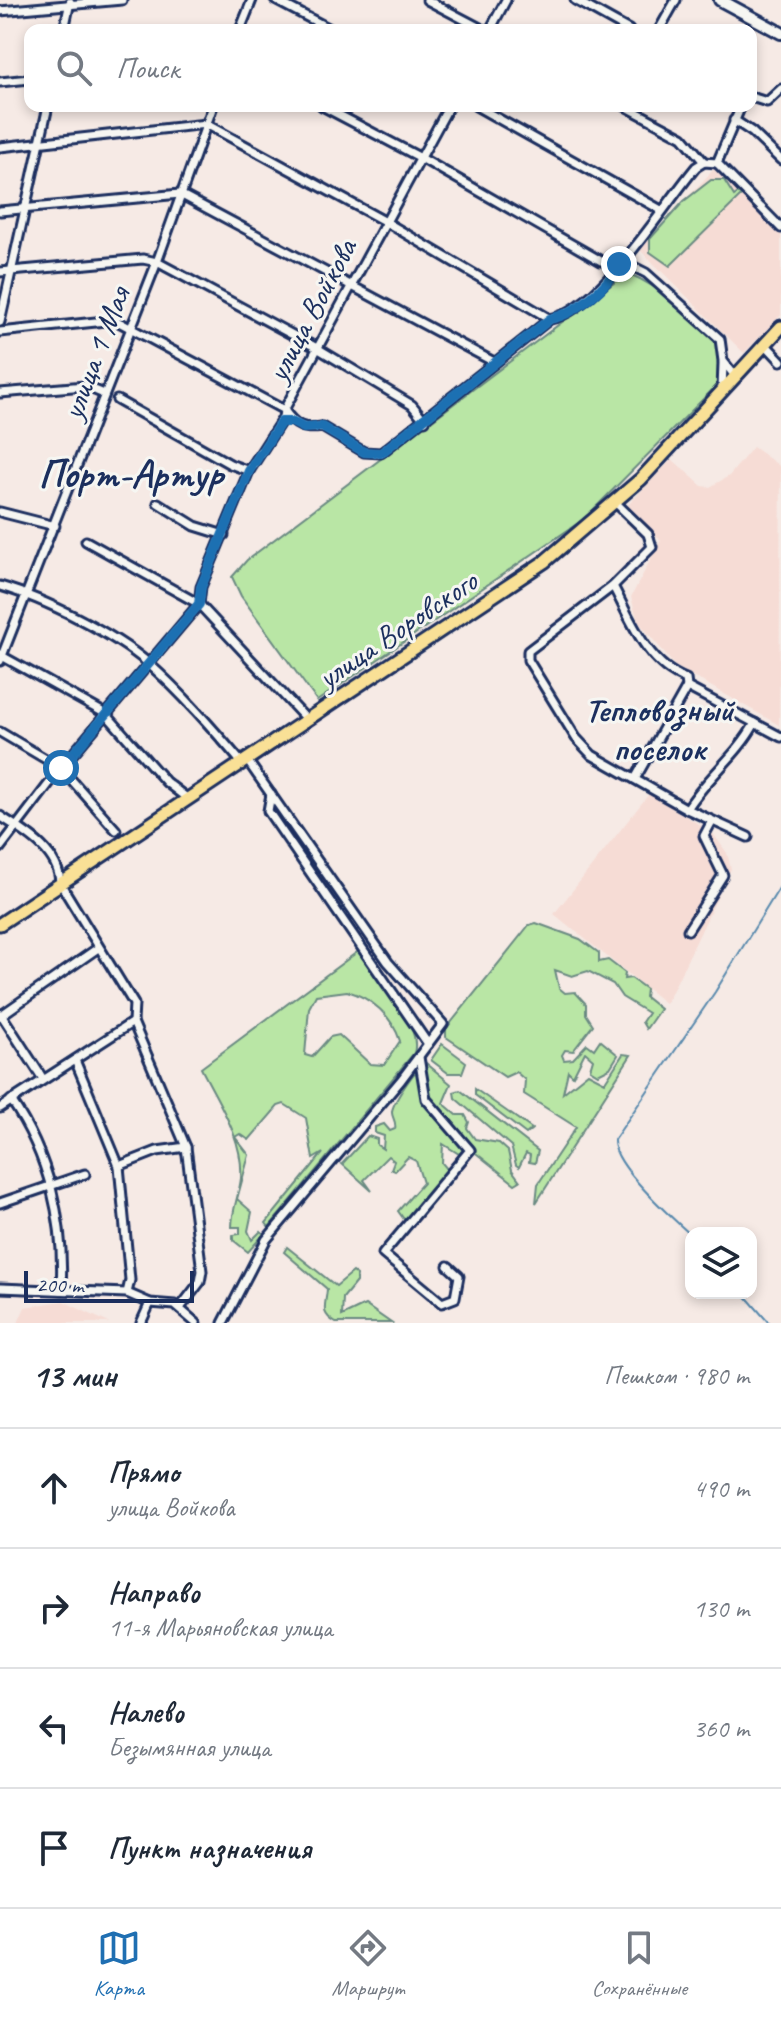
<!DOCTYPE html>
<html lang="ru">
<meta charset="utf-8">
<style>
:root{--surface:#fff;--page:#f6f6f7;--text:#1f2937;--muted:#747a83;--line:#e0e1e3;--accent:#1f6fb2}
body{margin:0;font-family:Caveat,sans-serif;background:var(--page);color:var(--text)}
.controls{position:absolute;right:24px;bottom:24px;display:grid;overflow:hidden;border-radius:16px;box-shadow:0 4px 12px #0003}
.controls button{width:72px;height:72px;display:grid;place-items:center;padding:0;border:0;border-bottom:2px solid var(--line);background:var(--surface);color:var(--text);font:40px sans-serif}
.scale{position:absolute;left:24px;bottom:20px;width:170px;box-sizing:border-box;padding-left:8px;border:4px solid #1b2f5e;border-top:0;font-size:22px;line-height:28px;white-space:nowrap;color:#1b2f5e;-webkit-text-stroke:6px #f6f6f2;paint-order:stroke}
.stop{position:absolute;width:24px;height:24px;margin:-18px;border:6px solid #1f6fb2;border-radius:50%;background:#fff}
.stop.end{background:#1f6fb2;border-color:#fff;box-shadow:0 2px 8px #0008}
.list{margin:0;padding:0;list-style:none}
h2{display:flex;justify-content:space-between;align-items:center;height:104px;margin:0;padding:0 32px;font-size:34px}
h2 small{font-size:26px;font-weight:400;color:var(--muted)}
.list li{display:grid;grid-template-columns:52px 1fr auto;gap:24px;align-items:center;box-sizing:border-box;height:120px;padding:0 32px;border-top:2px solid var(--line)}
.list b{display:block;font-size:30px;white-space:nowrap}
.list p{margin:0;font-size:26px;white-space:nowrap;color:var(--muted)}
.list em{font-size:26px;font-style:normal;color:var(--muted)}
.icon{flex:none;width:44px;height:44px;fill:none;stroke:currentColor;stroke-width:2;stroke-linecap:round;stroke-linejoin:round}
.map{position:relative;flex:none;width:781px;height:1323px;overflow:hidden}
.search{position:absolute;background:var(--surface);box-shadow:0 4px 12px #0003;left:24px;right:24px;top:24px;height:88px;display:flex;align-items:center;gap:20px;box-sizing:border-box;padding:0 28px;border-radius:16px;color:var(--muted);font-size:30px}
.sheet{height:584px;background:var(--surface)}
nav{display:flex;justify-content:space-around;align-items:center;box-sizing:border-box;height:112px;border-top:2px solid var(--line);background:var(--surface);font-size:22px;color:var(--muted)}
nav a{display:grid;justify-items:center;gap:4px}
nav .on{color:var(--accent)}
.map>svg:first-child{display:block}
.built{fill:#f6dcd5}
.green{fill:#b9e6a5;stroke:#6a8a82;stroke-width:2;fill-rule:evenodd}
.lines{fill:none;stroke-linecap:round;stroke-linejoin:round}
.stream{stroke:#5889ad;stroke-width:2}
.street-casing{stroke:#1b2f5e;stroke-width:13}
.secondary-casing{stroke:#1b2f5e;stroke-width:16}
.primary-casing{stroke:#1b2f5e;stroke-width:17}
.street{stroke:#f6f6f2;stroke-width:7}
.secondary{stroke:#f6f6f2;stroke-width:10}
.primary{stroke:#f9e096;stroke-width:11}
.route{stroke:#1f6fb2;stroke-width:10}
.labels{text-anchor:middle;stroke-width:6;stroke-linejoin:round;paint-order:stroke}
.street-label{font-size:32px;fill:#1b2f5e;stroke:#f6f6f2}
.neighbourhood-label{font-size:34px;font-weight:bold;fill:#1b2f5e;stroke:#f6f6f2}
.district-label{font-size:40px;font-weight:bold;fill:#1b2f5e;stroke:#f6f6f2}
</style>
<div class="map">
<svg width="781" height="1323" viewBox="0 0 781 1323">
<rect width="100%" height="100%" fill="#f6eae5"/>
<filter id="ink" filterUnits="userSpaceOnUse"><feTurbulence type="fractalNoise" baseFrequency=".0125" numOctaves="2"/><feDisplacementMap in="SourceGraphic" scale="16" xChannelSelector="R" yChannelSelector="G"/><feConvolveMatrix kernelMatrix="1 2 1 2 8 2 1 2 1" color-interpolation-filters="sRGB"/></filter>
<g filter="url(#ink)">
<g class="built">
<path d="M715 168 781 234V315L744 353 639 249Z"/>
<path d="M753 447 781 467 779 725 675 666 638 621 631 597 661 540 624 509 672 459 702 486 710 487 729 476Z"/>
<path d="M649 794 712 832 727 853 731 869 666 1004 554 914Z"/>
<path d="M63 1301 109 1323H18L25 1307Z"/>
</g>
<g class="green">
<path d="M711 180H724L734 196 738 193 741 196 670 266 650 252V239L684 201Z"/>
<path d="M627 273C664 288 693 317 720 346L718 384 584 519 317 701 241 596 232 577 247 560Z"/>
<path d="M536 923 580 939 599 953V962L608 960 625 973 624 979 631 978 646 989 645 997 660 1009 646 1029 642 1022 648 1013 622 997 613 984 588 971 572 976 555 970 559 988 565 993 575 992 586 1004V1014L593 1025 573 1051 565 1050 562 1055 564 1060 573 1059 587 1044 594 1049 600 1040 618 1055 610 1068 598 1074 590 1069 593 1059 585 1052 573 1076 568 1071 563 1093 588 1073 605 1082 623 1054 631 1055 536 1203 538 1184 576 1127 524 1094 525 1080 516 1072 505 1077 446 1037V1029L529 925Z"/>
<path d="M360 950C376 973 423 1025 414 1053L269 1227 266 1223 323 1153 313 1159 306 1118 284 1104 278 1106 249 1140 240 1134 235 1137 249 1155 237 1199 252 1212 248 1231 252 1240 261 1231 264 1234 248 1252 233 1240V1235L240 1234V1227H232C232 1209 239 1196 241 1178 244 1139 218 1102 201 1068ZM347 991C372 998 392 1016 400 1041L384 1065 370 1064 339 1035 330 1037 312 1057 305 1055 309 1008 316 995Z"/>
<path d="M442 1044 466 1062 462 1073H448L431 1060Z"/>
<path d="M426 1063 451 1084 443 1103 457 1115H465L469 1122 467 1128 475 1139 499 1143 508 1151 512 1170 520 1181 515 1184 467 1146 459 1154 443 1144 442 1163 448 1170 406 1222 398 1211 423 1183 416 1161 408 1157 395 1171 391 1169 394 1161 388 1156 364 1180 372 1191 342 1164 368 1136 377 1139V1145L383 1149 384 1136 375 1133V1127L384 1124 390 1131 395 1129C397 1121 391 1117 392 1111 394 1101 417 1065 426 1063Z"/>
<path d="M475 1089 532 1129 526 1134 475 1095Z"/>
<path d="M460 1090 538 1151 535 1163 529 1162 530 1155 526 1153 519 1167 516 1165 511 1146 455 1098 454 1092Z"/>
<path d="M287 1247 336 1286 353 1272 357 1275 356 1282 343 1298 342 1316 365 1305 391 1323H336C319 1313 326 1306 327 1289L284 1252Z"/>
</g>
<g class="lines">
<g class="stream">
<path d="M691 1235C673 1219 612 1164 614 1140L715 992 781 885"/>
<path d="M743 1293 769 1323"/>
</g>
<g class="street-casing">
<g id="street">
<path d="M275 0 332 30"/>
<path d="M427 0 484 30"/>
<path d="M575 0 629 30"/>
<path d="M0 11 122 0"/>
<path d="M64 30 70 2"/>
<path d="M240 30 252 0"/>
<path d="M490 30 506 0"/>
<path d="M659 30 676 0"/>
<path d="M0 82 30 79"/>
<path d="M751 97 767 102 781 89"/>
<path d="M322 106 421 158 601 261 632 266 646 273 720 339 723 361 735 376"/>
<path d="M476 106 661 210"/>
<path d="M625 106 683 137 704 162"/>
<path d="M734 120 752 132 781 160"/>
<path d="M0 147 206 124 386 222 550 319"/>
<path d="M717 163 781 228"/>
<path d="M0 211 180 194 494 362"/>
<path d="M0 272 143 259 157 262 317 348 412 405 425 421"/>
<path d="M0 322 48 106"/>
<path d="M0 332 115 320 284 410C295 426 303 430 322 427L364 452 381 453 550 319C599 311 663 206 696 167L704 162 717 163 741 106"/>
<path d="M765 344 781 361"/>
<path d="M722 390 723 363"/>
<path d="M0 393 85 386 104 394"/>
<path d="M117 400 230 464 249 471"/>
<path d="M158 503 195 526 224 535"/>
<path d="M616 503 648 534 652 547 613 586 528 651V660L576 738 592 755 687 809 748 837"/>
<path d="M0 512 55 526"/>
<path d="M86 541 199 604 307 720"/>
<path d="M0 586C45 599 113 633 148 663 182 693 213 729 242 763"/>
<path d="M613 586C631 620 647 665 686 679L687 687 781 737"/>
<path d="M0 655 106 714 166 782 188 799"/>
<path d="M0 661 157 262 213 106"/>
<path d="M0 732 61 768 116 830"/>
<path d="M635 779 687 687"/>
<path d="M271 794 268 811 428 1044"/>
<path d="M687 809C707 777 737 756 755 723"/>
<path d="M0 816C25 832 59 851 60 883L134 1004 133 1022 186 1147 202 1271 200 1282 180 1308"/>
<path d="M0 848 61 768 199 604 201 587 249 471 283 418 284 410 449 106"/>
<path d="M688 930 723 875 704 836 712 821"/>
<path d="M1 1014 43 1079"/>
<path d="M0 1016 98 948"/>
<path d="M419 1057 426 1099 470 1150 383 1254 442 1303 455 1298 459 1276 448 1266"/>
<path d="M75 1060 119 1166 130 1280 127 1293"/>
<path d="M11 1100C49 1155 65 1223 61 1290"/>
<path d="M0 1108 133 1022"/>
<path d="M119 1166 157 1151 186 1147"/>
<path d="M0 1203 85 1174"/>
<path d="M0 1288 127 1293 150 1303 175 1305 196 1323"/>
<path d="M141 1323 150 1303"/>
<path d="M223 1323 266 1240 401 1080 443 1024 388 962 247 760"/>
</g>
</g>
<g class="secondary-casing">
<path id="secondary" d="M720 0 781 33"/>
</g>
<g class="primary-casing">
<path id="primary" d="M0 924 544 562 641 479 781 327"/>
</g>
<use href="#street" class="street"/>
<use href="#secondary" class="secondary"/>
<use href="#primary" class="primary"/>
</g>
</g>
<g class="lines" filter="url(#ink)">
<path class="route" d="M61 768 199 604 201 587 249 471 281 422H292L304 428 322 427 364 452 381 453 550 319C576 314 608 287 619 264"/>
</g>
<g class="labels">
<g class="street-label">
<text transform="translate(311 310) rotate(-62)" y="11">улица Войкова</text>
<text transform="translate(95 353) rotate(-69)" y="11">улица 1 Мая</text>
<text transform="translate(397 629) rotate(-34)" y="11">улица Воровского</text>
</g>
<g class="neighbourhood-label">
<text x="659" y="721">Тепловозный<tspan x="659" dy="39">поселок</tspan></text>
</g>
<g class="district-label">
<text x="131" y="487">Порт-Артур</text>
</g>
</g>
</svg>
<div class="controls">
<button><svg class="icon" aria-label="layers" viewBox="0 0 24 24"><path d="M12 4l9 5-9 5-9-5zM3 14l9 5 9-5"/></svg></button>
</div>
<div class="scale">200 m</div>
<div class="stop" style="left:61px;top:768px"></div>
<div class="stop end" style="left:619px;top:264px"></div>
<div class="search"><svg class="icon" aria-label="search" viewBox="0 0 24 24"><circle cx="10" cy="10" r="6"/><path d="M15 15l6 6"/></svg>Поиск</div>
</div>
<section class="sheet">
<h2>13 мин<small>Пешком · 980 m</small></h2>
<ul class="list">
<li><svg class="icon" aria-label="ahead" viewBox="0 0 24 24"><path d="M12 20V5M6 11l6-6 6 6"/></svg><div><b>Прямо</b><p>улица Войкова</p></div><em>490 m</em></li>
<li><svg class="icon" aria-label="right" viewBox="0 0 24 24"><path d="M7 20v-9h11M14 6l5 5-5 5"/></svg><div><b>Направо</b><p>11-я Марьяновская улица</p></div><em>130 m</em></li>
<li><svg class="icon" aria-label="left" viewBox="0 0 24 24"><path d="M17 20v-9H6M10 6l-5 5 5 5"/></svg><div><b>Налево</b><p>Безымянная улица</p></div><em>360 m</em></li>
<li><svg class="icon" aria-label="arrive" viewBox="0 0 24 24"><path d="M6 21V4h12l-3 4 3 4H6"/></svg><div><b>Пункт назначения</b></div></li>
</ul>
</section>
<nav>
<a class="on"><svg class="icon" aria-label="map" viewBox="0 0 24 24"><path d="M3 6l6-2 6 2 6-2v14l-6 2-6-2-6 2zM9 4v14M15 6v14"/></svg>Карта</a>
<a><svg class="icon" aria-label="directions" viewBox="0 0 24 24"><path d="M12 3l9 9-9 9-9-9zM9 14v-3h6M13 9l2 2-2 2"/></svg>Маршрут</a>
<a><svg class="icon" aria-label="saved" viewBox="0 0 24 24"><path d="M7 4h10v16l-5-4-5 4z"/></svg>Сохранённые</a>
</nav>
